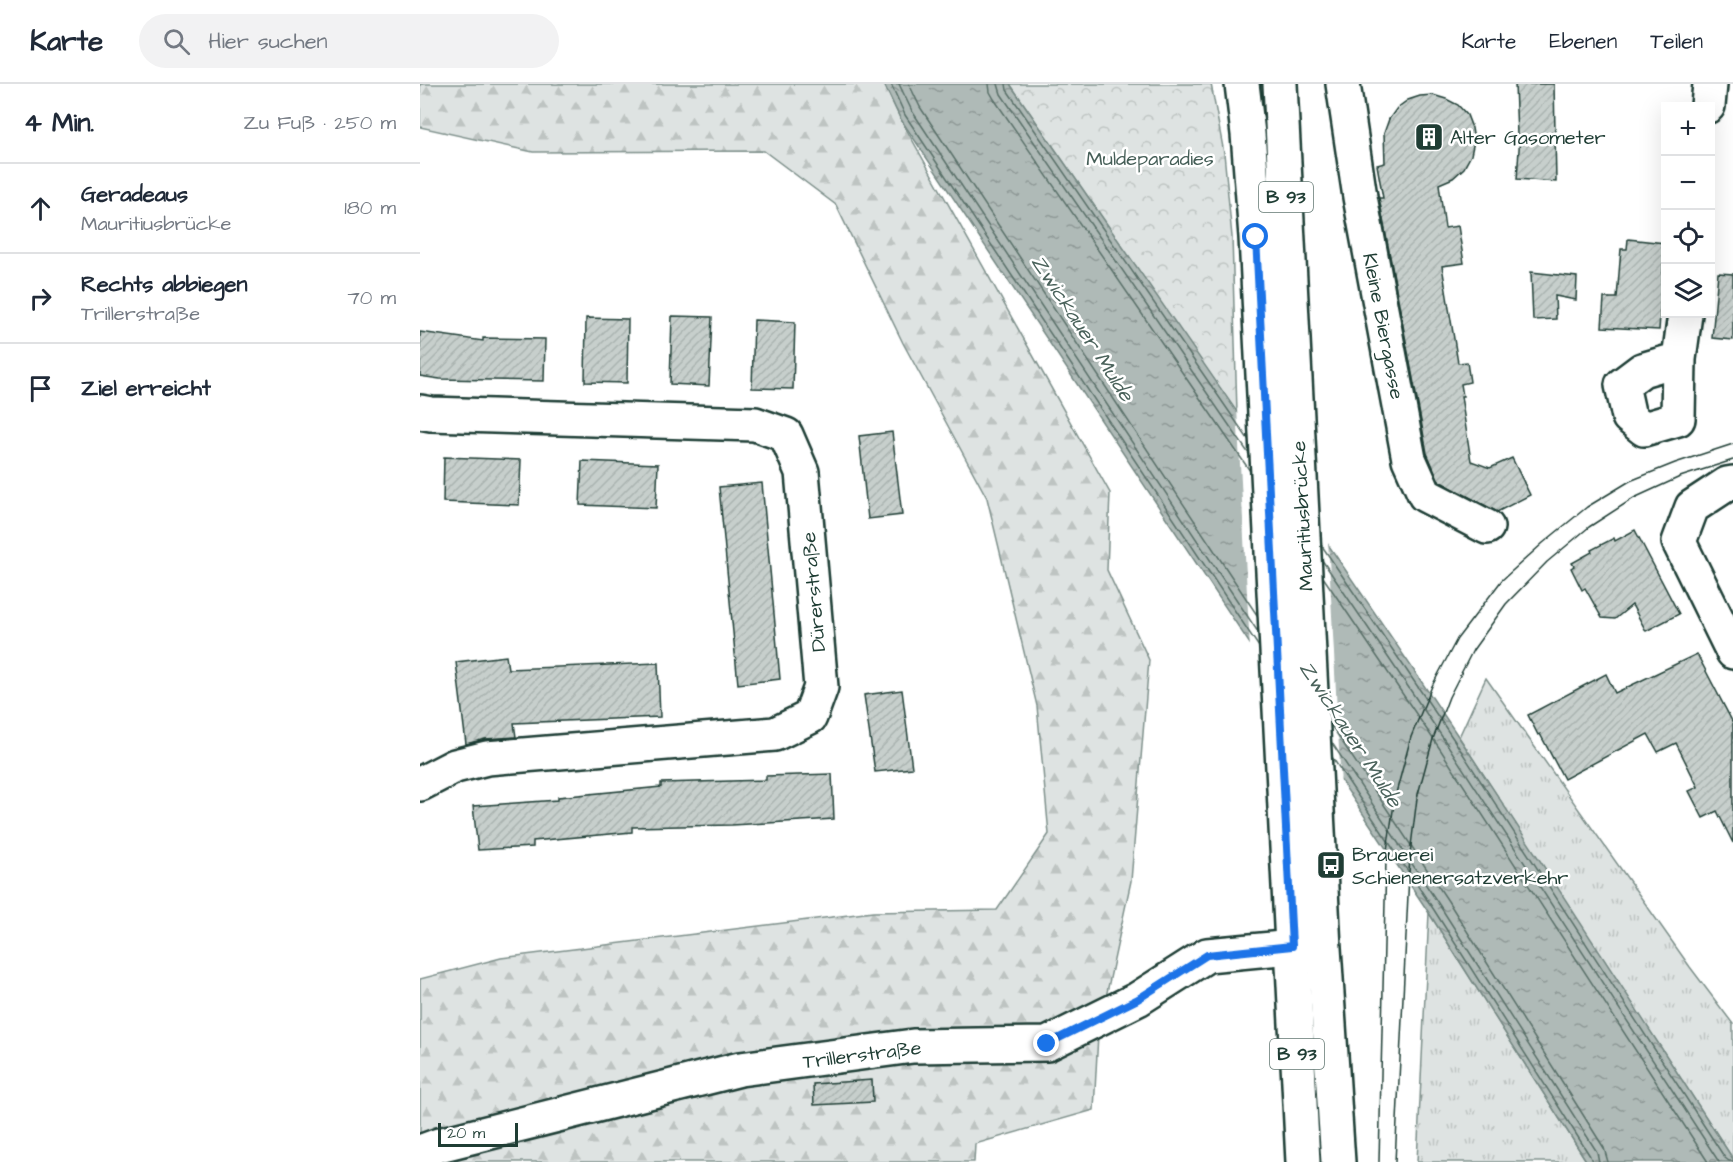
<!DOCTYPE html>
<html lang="de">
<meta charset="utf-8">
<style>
:root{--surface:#fff;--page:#f2f2f3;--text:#1f2937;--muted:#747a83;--line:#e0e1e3}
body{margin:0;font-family:"Architects Daughter",sans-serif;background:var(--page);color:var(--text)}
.controls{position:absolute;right:18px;top:18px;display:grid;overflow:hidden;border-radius:0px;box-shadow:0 6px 24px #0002}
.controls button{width:54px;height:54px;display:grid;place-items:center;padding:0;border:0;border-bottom:2px solid var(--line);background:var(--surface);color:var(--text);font:30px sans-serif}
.scale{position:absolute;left:18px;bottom:15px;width:80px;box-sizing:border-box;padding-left:6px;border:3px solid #1f3d34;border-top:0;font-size:16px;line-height:21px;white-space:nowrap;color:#1f3d34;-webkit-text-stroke:4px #fff;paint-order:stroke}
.stop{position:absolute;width:18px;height:18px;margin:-14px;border:4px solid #1a73e8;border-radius:50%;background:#fff}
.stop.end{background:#1a73e8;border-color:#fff;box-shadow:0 2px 6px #0008}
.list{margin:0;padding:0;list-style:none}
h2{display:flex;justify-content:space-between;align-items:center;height:78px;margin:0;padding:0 24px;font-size:26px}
h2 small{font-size:20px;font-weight:400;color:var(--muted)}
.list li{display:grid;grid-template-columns:39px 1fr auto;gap:18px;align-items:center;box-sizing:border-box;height:90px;padding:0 24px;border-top:2px solid var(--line)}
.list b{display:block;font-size:22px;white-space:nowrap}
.list p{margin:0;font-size:20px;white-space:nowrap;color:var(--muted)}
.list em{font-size:20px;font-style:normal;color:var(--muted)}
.icon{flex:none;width:33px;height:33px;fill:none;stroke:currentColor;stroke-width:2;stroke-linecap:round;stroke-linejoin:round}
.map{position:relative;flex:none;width:1313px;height:1078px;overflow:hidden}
header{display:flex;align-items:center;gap:36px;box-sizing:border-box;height:84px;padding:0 30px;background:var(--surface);border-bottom:2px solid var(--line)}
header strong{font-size:28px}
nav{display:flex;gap:33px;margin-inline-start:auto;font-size:21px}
.search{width:420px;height:54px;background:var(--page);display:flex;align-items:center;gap:15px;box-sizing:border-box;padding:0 21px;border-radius:33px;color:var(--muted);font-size:22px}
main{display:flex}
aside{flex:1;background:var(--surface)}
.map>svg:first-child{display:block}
.grass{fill:url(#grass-tufts);stroke:#7e908b;stroke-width:1.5}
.forest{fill:url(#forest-firs);stroke:#7e908b;stroke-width:1.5}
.park{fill:url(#park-crowns);stroke:#7e908b;stroke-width:1.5}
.water{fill:url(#water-ripples);stroke:#758883;stroke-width:1.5}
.pier{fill:#fff}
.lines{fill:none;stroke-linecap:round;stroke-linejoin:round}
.shore{stroke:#596f68;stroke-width:1.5}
.building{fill:url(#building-hatch);stroke:#1f3d34;stroke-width:1.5}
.minor-casing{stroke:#1f3d34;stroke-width:38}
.major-casing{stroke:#1f3d34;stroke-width:38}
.minor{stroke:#fff;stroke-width:33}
.major{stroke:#fff;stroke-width:33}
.tram{stroke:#1f3d34;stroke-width:1.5}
.route{stroke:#1a73e8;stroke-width:8}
.labels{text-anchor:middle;stroke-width:5;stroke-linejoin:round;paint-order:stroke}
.shield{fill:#fff;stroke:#627771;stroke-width:1.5}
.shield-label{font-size:18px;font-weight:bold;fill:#1f3d34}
.poi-label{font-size:20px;fill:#1f3d34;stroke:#fff;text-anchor:start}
.park-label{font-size:20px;fill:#455e57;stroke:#fff}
.street-label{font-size:20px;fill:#1f3d34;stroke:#fff}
.water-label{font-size:21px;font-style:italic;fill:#4a625b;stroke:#fff}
</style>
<header>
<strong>Karte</strong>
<div class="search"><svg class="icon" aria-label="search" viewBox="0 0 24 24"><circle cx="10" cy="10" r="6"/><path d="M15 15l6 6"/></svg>Hier suchen</div>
<nav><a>Karte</a><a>Ebenen</a><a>Teilen</a></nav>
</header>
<main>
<aside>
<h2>4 Min.<small>Zu Fuß · 250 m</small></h2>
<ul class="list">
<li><svg class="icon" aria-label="ahead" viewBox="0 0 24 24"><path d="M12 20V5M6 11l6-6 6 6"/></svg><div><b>Geradeaus</b><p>Mauritiusbrücke</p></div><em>180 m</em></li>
<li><svg class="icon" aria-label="right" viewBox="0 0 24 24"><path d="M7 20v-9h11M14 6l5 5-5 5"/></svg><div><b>Rechts abbiegen</b><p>Trillerstraße</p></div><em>70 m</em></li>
<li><svg class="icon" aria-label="arrive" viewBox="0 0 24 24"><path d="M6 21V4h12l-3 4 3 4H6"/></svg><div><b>Ziel erreicht</b></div></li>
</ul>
</aside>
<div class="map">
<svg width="1313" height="1078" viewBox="0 0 1313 1078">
<defs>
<pattern id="grass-tufts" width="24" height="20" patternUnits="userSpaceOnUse" patternTransform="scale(1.5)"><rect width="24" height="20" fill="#dee3e2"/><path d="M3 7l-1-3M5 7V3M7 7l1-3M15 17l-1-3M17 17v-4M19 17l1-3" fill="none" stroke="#bec4c2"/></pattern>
<pattern id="forest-firs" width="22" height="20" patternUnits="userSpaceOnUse" patternTransform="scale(1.5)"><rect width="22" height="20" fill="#dee3e2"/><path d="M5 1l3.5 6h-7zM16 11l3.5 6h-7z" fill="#bec4c2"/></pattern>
<pattern id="park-crowns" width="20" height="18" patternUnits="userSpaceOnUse" patternTransform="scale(1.5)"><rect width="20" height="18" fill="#dee3e2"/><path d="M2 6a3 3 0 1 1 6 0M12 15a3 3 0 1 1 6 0" fill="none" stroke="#bec4c2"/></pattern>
<pattern id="water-ripples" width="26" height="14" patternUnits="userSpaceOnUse" patternTransform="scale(1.5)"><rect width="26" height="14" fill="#afbab7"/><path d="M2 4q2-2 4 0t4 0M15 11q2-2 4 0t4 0" fill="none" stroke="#8e9896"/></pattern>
<pattern id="building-hatch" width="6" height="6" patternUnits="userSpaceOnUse" patternTransform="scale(1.5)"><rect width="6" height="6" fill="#c7cfcc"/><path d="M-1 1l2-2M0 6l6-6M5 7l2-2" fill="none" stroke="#aab3b0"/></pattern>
</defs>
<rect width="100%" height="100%" fill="#fff"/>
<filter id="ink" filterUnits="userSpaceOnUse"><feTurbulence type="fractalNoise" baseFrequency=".0167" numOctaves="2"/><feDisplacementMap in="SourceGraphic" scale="12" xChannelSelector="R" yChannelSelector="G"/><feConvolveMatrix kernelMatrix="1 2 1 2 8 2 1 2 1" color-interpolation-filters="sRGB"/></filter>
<g filter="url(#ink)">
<g class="grass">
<path d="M1066 594 1270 883 1313 940V1075L1039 653Z"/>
<path d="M1009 829 1167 1078H997Z"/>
</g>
<path class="forest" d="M0 0H464L480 34 690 409 687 486 729 576 711 797 678 950 674 1026 555 1060 554 1078H0V895L81 874 453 828 577 826 629 750 617 622 567 414 483 259 416 121 344 67 113 68 0 43Z"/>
<path class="park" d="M590 0H791L804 69 812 153 817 329Z"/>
<path class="water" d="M464 0H590C739 216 890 431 1036 649 1130 790 1221 933 1313 1075V1078H1167L1009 829 480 34Z"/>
<path class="pier" d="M817 324 908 455 921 703 830 565Z"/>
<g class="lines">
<g class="shore">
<path d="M471 0 485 31 839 563"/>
<path d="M479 0 492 27 838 548"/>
<path d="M489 0 500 23 837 531"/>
<path d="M569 0 570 8 574 15 830 387"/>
<path d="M578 0 581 10 829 370"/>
<path d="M586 0 587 6 828 355"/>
<path d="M902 462 1034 656 1305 1074 1309 1077H1313"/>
<path d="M902 476 1027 660 1299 1078"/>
<path d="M903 493 1020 665 1288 1078"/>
<path d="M911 641 1028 817 1184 1064 1188 1078"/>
<path d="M912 659 1020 822 1177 1068 1179 1078"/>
<path d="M912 673 1014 826 1170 1072 1172 1078"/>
</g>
</g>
<g class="building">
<path d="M1095 0H1134L1136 98 1097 95 1100 51H1097Z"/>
<path d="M1013 11 1026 15 1038 21 1047 31 1052 44 1054 57 1051 71 1044 84 1033 94 1019 100 1025 144 1038 142 1044 179 1022 182 1038 279 1047 278 1050 298 1041 300 1043 312H1041L1051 377 1070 384 1092 374 1110 411 1077 428 1019 397 1007 369 959 114H963L957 81 965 79 964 49 969 35 977 24 988 16 1000 12Z"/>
<path d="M1208 155 1245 159 1239 246 1182 243 1184 214H1197L1201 165H1207Z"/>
<path d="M1111 188 1157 193 1156 216 1135 212 1136 235 1113 236Z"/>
<path d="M1298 189 1313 190V256L1292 254Z"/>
<path d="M252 232 292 233 289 302 250 300Z"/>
<path d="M166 234 208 235 207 299 165 298Z"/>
<path d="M334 236 375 238 373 305 332 304Z"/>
<path d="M0 248 63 257V254L125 255 124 297 20 295 0 292Z"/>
<path d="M472 348 482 431 448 435 439 352Z"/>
<path d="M24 373 101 376 99 421 23 418Z"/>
<path d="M162 377 238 380 236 424 160 421Z"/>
<path d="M342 399 360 595 318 600 299 403Z"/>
<path d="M1215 446 1259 530 1226 547 1212 521 1195 535 1182 534 1165 504 1162 506 1151 484 1154 482 1152 479 1172 468 1171 466 1194 454 1195 457Z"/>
<path d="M1277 570 1313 639V759L1297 727 1283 734 1269 707 1278 703 1256 659 1238 668 1228 650 1144 695 1120 650 1118 651 1108 631 1186 590 1195 609Z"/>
<path d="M86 572 88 585 238 579 240 633 94 639 96 653 65 655 46 660 36 578Z"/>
<path d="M482 606 492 684 455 688 444 611Z"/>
<path d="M412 690 414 735 312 741 212 743V748L113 757V763L58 766 53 722 138 716V713L241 703V699L346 696V692Z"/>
<path d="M452 996 453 1018 394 1021 393 1000Z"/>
</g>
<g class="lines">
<g class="minor-casing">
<g id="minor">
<path d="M923 0 940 113 989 375 1005 411 1067 443"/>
<path d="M1288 22 1290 0"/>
<path d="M1259 275 1222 286 1202 301 1209 333 1224 345 1258 335 1259 275 1265 230"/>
<path d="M0 328 11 330 335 340 366 351 382 388 401 603 390 633 355 650 67 674 35 682 0 700"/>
<path d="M1313 399 1307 400 1272 423 1259 458 1313 568"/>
<path d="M0 1068 19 1061 320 985 493 962 627 960 718 915 787 871 872 863"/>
</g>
</g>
<g class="major-casing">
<g id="major">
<path d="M822 0 828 50 836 153 883 1078"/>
<path d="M860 0 904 864 918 1078"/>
</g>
</g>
<use href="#minor" class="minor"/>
<use href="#major" class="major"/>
<g class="tram">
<path d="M959 1078 966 774 975 713 991 653 1012 602 1037 555 1069 513 1082 496 1123 459 1167 423 1210 397 1255 379 1313 360"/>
<path d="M975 1078 990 770 997 714 1013 655 1029 613 1053 566 1086 520 1127 478 1169 443 1214 414 1260 393 1313 376"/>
</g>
</g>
</g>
<g class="lines" filter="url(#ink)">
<path class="route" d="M627 960 718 915 787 871 872 862 836 153"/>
</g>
<defs>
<g id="building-square" transform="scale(1.5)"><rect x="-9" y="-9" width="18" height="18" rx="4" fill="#1f3d34" stroke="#fff"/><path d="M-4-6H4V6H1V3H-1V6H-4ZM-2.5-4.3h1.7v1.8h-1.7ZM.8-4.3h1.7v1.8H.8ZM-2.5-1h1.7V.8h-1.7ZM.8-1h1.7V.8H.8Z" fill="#fff"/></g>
<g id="bus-square" transform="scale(1.5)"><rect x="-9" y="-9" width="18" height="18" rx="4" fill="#1f3d34" stroke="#fff"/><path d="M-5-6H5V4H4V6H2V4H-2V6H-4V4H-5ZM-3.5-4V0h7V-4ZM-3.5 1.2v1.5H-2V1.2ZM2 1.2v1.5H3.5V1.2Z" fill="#fff"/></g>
</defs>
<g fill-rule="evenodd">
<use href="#building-square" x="1009" y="53"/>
<use href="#bus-square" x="911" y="781"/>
</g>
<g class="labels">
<g class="shield">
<rect x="839" y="98" width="54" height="30" rx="4.5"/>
<rect x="850" y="955" width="54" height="30" rx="4.5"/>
</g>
<g class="shield-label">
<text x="866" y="119">B 93</text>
<text x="877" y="976">B 93</text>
</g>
<g class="poi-label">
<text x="1030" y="60">Alter Gasometer</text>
<text x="932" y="777">Brauerei<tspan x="932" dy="23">Schienenersatzverkehr</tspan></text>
</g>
<g class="park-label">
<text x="730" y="81">Muldeparadies</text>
</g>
<g class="street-label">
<text transform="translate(964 242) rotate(79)" y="7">Kleine Biergasse</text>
<text transform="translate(882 432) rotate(-93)" y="7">Mauritiusbrücke</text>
<text transform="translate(393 508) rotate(-95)" y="7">Dürerstraße</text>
<text transform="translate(442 970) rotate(-7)" y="7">Trillerstraße</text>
</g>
<g class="water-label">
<text transform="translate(663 244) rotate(57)" y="7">Zwickauer Mulde</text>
<text transform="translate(931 650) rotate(57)" y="7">Zwickauer Mulde</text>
</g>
</g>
</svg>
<div class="controls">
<button>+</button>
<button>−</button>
<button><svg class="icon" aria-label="locate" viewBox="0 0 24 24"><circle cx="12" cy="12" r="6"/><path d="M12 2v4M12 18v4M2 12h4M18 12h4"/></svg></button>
<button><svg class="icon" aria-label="layers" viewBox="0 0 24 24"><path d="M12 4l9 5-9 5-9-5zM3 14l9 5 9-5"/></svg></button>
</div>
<div class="scale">20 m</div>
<div class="stop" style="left:836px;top:153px"></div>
<div class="stop end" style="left:627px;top:960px"></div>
</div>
</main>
